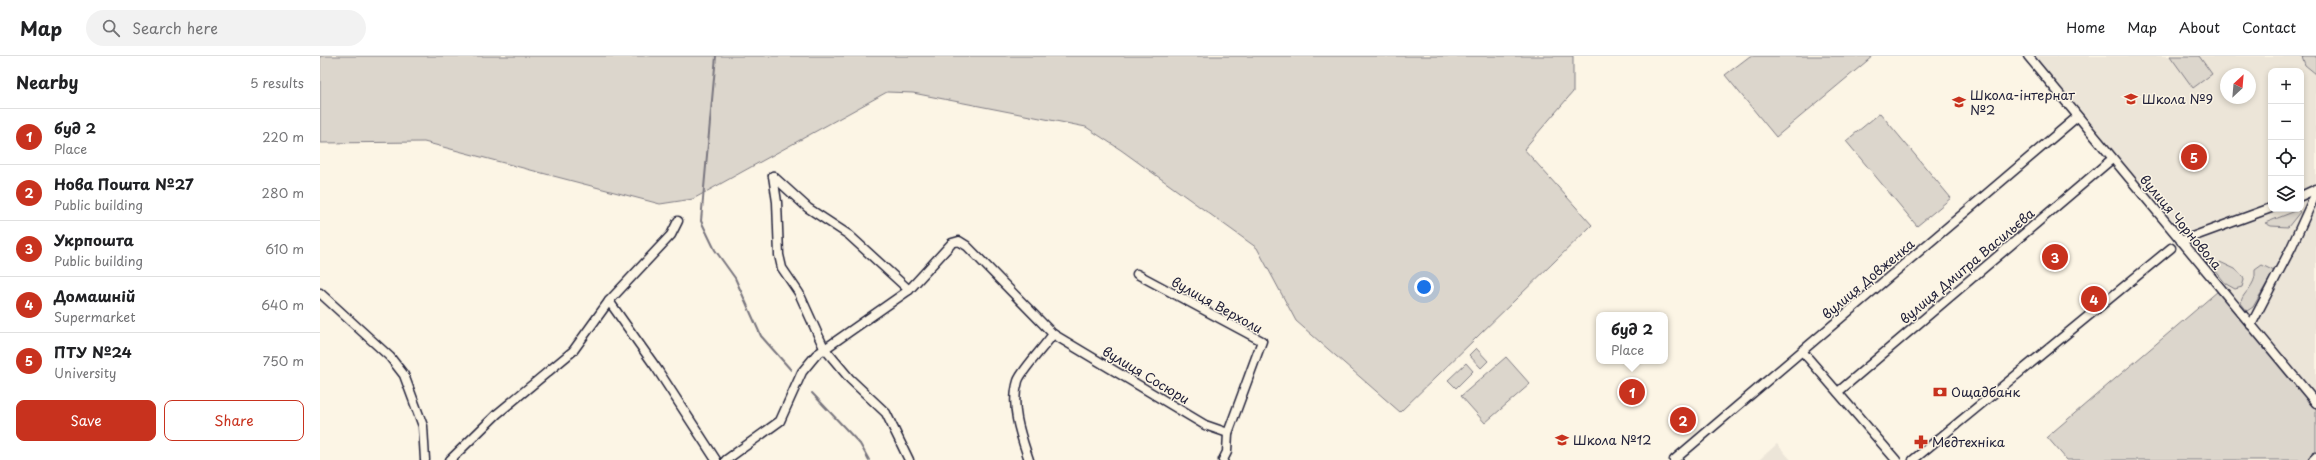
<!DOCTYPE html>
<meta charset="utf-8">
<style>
:root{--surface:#fff;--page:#f2f2f2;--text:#202124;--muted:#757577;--line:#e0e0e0;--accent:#c8321e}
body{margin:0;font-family:"Playpen Sans",sans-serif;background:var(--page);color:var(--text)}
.controls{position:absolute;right:12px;top:12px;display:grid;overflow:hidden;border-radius:8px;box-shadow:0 2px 6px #0003}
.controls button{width:36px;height:36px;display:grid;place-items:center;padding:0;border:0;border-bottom:1px solid var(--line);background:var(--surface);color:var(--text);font:20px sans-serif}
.compass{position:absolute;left:1900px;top:12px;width:36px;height:36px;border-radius:50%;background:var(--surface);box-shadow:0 2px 6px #0003;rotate:26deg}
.you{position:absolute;left:1104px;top:231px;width:14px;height:14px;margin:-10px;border:3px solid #fff;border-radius:50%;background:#1a73e8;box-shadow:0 0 0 6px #1a73e833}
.badge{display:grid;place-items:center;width:26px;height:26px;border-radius:50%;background:var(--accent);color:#fff;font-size:13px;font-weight:700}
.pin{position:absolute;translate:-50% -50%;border:2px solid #fff;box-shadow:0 1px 4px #0006}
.popup{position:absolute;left:1276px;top:256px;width:72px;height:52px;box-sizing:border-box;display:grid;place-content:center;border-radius:8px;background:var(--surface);filter:drop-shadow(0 1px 3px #0005);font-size:13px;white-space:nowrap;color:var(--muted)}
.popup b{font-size:15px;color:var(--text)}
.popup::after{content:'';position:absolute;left:50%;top:100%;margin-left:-8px;border:8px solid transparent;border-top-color:var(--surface)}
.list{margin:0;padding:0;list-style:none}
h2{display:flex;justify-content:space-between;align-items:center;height:52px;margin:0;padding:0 16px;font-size:17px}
h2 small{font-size:13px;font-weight:400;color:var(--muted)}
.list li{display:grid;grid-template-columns:26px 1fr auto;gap:12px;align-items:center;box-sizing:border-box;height:56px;padding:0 16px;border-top:1px solid var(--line)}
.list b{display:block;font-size:15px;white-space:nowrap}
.list p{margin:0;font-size:13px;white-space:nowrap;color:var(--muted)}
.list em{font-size:13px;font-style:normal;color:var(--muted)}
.actions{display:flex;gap:8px;padding:12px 16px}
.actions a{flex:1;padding:9px 0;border:1px solid var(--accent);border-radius:8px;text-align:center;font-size:14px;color:var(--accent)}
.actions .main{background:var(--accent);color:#fff}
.icon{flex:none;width:22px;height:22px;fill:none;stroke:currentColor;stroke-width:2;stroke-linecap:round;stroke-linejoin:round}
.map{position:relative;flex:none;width:1996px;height:404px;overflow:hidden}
header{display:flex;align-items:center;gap:24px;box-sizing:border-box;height:56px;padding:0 20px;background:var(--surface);border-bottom:1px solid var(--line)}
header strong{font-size:19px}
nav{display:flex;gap:22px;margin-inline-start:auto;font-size:14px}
.search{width:280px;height:36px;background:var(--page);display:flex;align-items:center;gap:10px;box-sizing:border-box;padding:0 14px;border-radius:22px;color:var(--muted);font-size:15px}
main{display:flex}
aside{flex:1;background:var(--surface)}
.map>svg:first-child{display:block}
.built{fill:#ece5d8;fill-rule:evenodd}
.green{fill:#dcd6cc;stroke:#7f7c84}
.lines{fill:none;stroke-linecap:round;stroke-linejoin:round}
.stream{stroke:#78757e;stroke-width:2}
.minor-casing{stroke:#22223b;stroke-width:11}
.minor{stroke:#fcf5e5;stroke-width:8}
.labels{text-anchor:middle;stroke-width:3;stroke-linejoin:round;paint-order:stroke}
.poi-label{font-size:13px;fill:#22223b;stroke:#fcf5e5;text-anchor:start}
.street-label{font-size:13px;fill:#22223b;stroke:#fcf5e5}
</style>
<header>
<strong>Map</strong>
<div class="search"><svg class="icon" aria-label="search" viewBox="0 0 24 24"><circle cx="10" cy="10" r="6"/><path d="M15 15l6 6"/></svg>Search here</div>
<nav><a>Home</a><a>Map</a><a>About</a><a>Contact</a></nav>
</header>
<main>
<aside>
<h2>Nearby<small>5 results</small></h2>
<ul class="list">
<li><span class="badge">1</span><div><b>буд 2</b><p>Place</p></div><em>220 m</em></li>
<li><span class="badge">2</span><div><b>Нова Пошта №27</b><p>Public building</p></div><em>280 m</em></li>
<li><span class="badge">3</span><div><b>Укрпошта</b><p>Public building</p></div><em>610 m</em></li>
<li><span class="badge">4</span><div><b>Домашній</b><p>Supermarket</p></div><em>640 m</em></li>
<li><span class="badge">5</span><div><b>ПТУ №24</b><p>University</p></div><em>750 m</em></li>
</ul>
<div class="actions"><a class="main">Save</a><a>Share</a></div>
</aside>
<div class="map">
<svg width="1996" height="404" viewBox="0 0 1996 404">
<rect width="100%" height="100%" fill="#fcf5e5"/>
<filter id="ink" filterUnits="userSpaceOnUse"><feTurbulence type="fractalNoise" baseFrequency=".025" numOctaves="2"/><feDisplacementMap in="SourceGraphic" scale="8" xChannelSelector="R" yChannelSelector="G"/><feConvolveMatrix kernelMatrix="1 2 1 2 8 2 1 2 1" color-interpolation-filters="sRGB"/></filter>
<g filter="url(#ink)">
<g class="built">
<path d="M1712 0H1996V342L1865 186 1951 153H1981V15H1951V150L1862 181ZM1906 18H1930V42H1906Z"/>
<path d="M1457 388 1471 404H1439Z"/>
</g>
<g class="green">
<path d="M0 0H1253V36L1204 93 1272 169 1080 356 976 265 937 192 801 94 766 71 593 37 567 36 373 143 340 148 104 86 0 87Z"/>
<path d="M1430 0H1553L1456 81 1405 19Z"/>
<path d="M1850 0H1879L1892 18 1873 32Z"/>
<path d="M1982 0H1996V18L1985 9Z"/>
<path d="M1560 57 1631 142 1597 170 1526 85Z"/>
<path d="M1978 154 1980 156 1968 171 1951 170 1945 167Z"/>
<path d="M1900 206 1915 213 1923 220 1924 224 1922 231 1915 233 1906 228 1895 214Z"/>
<path d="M1942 209 1954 215 1933 251 1927 255 1921 247C1921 237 1937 231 1935 214Z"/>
<path d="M1898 235 1996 352V397L1988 404H1747L1727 381Z"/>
<path d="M1156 292 1168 305 1161 312 1149 299Z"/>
<path d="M1186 301 1210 328 1165 367 1141 340Z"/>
<path d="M1146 307 1153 315 1136 332 1128 324Z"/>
</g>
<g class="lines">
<g class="stream">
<path d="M396 0 381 165 395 194 415 222 441 280 471 314"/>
<path d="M492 337 540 388 549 404"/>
</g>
<g class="minor-casing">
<g id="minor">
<path d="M1708 0 1996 347"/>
<path d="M453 120 457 146 459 199 462 212 479 237 504 292 530 323 566 357 589 404"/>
<path d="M453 120 488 152 529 179 589 234"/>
<path d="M1981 140 1996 133"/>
<path d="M1861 185 1951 152"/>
<path d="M817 218 942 285 908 377 907 396 903 404"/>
<path d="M0 237 70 301 84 319 103 370 105 404"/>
<path d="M289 245 337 313 396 404"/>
<path d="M1931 269 1971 192 1996 137"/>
<path d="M733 278 885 369 908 377"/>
<path d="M1482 295 1576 404"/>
<path d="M1518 336 1792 103"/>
<path d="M130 404 177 358 253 295 289 245 351 179 358 165"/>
<path d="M406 404 460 365 482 316 496 299 589 234 632 187 639 185 647 190 733 278C726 289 701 315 698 325 690 351 701 380 709 404"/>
<path d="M1354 404 1757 61"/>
<path d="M1593 404 1851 192"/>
<path d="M1993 404 1996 401"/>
</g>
</g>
<use href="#minor" class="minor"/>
</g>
</g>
<defs>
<g id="school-bare" transform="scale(1.08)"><path d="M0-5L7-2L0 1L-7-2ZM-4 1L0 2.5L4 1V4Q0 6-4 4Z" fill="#c8321e" stroke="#fcf5e5" stroke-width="2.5" paint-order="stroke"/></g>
<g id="bank-bare" transform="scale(1.08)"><path d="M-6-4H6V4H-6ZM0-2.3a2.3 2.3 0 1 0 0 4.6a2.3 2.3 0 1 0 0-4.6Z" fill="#c8321e" stroke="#fcf5e5" stroke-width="2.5" paint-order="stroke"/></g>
<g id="pharmacy-bare" transform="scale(1.08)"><path d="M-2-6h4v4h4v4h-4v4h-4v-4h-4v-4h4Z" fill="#c8321e" stroke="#fcf5e5" stroke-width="2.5" paint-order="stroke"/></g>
</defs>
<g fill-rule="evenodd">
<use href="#school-bare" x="1811" y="43"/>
<use href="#school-bare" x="1639" y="46"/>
<use href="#bank-bare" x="1620" y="336"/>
<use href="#school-bare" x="1242" y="384"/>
<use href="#pharmacy-bare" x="1601" y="386"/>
</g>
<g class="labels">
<g class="poi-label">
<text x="1650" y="44">Школа-інтернат<tspan x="1650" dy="15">№2</tspan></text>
<text x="1822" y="48">Школа №9</text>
<text x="1631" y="341">Ощадбанк</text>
<text x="1253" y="389">Школа №12</text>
<text x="1612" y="391">Медтехніка</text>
</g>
<g class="street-label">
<text transform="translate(1861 166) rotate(50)" y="5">вулиця Чорновола</text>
<text transform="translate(1647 210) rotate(-40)" y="5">вулиця Дмитра Васильєва</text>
<text transform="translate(1548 223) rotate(-40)" y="5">вулиця Довженка</text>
<text transform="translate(897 249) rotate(29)" y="5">вулиця Верхоли</text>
<text transform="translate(826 319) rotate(31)" y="5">вулиця Сосюри</text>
</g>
</g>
</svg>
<div class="controls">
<button>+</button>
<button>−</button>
<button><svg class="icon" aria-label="locate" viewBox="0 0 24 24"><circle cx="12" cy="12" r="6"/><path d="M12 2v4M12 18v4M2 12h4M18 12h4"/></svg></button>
<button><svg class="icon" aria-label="layers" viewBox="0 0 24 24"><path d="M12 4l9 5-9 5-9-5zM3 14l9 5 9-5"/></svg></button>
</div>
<svg class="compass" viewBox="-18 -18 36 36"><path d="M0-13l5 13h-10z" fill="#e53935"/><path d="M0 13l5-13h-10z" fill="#757577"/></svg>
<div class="you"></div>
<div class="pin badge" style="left:1312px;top:336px">1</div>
<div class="popup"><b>буд 2</b>Place</div>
<div class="pin badge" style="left:1363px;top:364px">2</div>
<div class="pin badge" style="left:1735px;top:201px">3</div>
<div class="pin badge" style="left:1774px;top:243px">4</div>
<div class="pin badge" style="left:1874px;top:101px">5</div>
</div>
</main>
